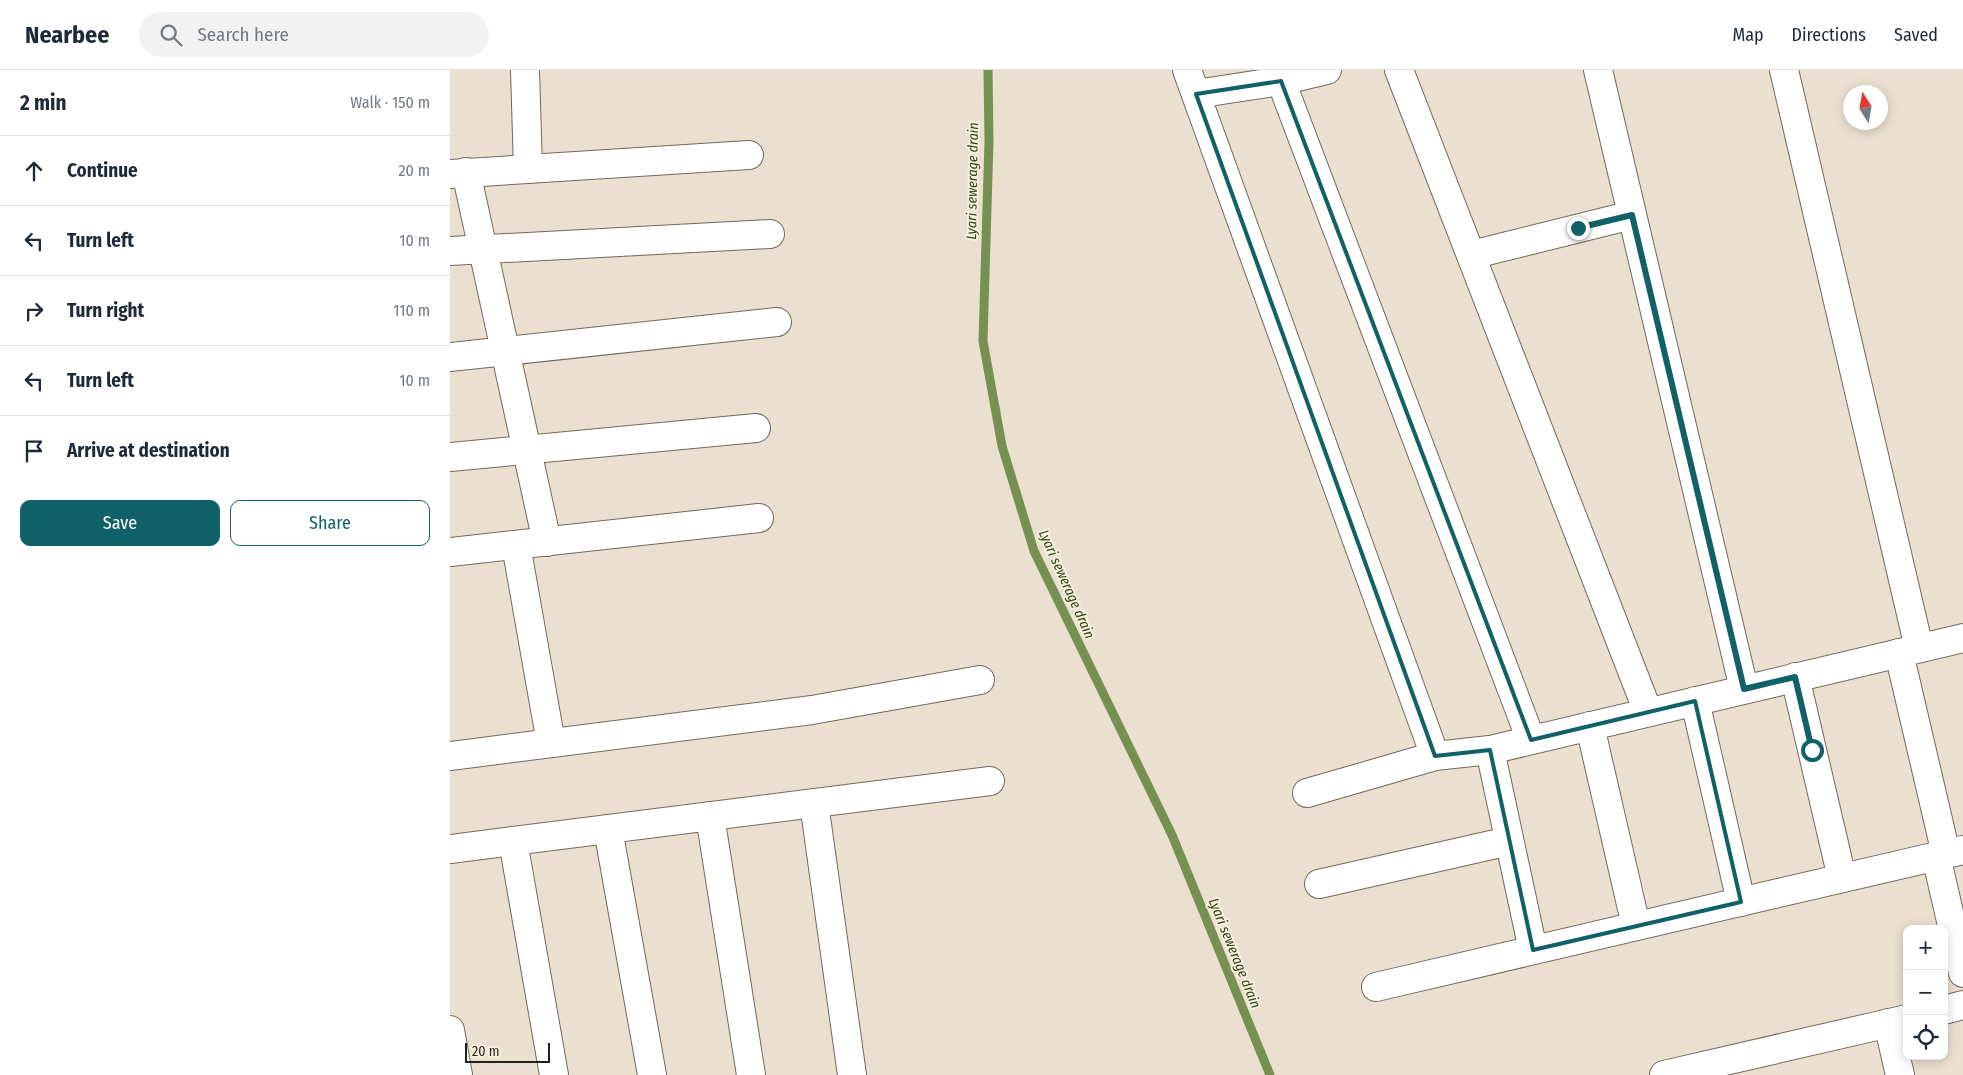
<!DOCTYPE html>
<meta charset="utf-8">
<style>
:root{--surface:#fff;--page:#f2f2f3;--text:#1f2937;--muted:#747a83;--line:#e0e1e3;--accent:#116168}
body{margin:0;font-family:"Fira Sans Condensed",sans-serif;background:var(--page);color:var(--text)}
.controls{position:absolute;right:15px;bottom:15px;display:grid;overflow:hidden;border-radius:10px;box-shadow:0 2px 12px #0003}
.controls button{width:45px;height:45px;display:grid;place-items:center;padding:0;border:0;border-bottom:1px solid var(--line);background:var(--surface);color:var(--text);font:25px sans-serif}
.compass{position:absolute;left:1393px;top:15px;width:45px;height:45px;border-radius:50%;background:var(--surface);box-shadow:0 2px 12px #0003;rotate:349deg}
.scale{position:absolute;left:15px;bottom:12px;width:85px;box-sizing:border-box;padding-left:5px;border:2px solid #221e18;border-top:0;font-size:14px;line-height:18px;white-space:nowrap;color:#221e18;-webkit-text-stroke:4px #f8eedd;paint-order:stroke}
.stop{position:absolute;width:15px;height:15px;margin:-11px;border:4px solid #116168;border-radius:50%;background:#fff}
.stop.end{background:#116168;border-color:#fff;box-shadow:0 1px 5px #0008}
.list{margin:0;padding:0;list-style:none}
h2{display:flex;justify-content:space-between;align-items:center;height:65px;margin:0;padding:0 20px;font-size:21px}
h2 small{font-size:16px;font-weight:400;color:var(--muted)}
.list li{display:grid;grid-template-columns:32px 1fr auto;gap:15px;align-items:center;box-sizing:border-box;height:70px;padding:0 20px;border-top:1px solid var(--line)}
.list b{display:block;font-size:19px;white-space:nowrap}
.list em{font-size:16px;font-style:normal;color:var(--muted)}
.actions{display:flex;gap:10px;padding:15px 20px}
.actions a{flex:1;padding:11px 0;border:1px solid var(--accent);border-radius:10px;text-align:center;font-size:18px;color:var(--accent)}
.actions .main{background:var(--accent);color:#fff}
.icon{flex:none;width:28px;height:28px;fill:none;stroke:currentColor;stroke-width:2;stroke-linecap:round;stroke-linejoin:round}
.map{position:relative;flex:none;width:1513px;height:1005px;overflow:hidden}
header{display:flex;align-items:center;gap:30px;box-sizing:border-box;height:70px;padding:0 25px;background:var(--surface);border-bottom:1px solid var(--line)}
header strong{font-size:24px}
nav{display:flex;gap:28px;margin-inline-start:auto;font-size:18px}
.search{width:350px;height:45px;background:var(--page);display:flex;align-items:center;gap:12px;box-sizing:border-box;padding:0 18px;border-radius:28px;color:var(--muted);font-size:19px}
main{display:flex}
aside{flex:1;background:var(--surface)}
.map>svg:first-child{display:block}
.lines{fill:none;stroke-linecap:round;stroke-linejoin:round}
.stream{stroke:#749151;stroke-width:9}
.street-casing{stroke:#72695b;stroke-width:30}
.street{stroke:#fff;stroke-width:28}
.route{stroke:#116168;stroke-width:6}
.marked{fill:none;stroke:#116168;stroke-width:4;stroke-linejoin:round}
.labels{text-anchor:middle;stroke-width:4;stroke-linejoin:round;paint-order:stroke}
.water-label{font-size:14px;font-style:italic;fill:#314516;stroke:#f8eedd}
</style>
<header>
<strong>Nearbee</strong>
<div class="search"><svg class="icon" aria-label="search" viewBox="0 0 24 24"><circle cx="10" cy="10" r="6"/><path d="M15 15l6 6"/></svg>Search here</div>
<nav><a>Map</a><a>Directions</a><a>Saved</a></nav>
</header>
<main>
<aside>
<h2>2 min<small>Walk · 150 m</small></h2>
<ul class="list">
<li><svg class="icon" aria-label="ahead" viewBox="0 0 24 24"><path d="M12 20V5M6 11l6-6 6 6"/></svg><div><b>Continue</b></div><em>20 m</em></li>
<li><svg class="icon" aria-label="left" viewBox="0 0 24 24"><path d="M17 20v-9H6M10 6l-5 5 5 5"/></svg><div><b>Turn left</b></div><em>10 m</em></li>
<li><svg class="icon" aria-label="right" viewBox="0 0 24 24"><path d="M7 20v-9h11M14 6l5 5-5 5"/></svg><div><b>Turn right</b></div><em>110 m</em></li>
<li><svg class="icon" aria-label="left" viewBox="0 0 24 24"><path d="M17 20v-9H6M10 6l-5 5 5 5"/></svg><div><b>Turn left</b></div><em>10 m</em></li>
<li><svg class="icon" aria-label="arrive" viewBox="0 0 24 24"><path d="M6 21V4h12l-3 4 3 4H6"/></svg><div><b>Arrive at destination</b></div></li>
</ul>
<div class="actions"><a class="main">Save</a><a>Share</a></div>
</aside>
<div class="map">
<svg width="1513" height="1005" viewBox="0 0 1513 1005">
<rect width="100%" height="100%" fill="#ebe0d0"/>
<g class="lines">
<path class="stream" d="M538 0 539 71 533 271 552 376 584 481 722 765 820 1005"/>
<g class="street-casing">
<g id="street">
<path d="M75 0 78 99"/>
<path d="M737 0 985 686"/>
<path d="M949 0 1198 642"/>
<path d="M1148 0 1294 619"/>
<path d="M1334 0 1469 578"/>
<path d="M831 11 1081 670"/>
<path d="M746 24 831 11 877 0"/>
<path d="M16 102 97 472"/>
<path d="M0 104 299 85"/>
<path d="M0 181 320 164"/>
<path d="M1021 185 1182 145"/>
<path d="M0 287 327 252"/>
<path d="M0 387 306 358"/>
<path d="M66 475 101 673"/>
<path d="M0 482 309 448"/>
<path d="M1449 583 1496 784"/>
<path d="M1345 607 1392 808"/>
<path d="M1245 631 1291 832"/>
<path d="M1140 656 1186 856"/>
<path d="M1040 680 1083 880"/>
<path d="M0 686 362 640 530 610"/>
<path d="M857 723 985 686 1040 680 1513 568"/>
<path d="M364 733 402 1005"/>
<path d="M260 746 301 1005"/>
<path d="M158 759 202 1005"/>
<path d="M63 771 104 1005"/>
<path d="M0 779 540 711"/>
<path d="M1486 786 1513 903"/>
<path d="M869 814 1059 771"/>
<path d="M926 917 1513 780"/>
<path d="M1494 940 1513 935"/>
<path d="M1438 953 1450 1005"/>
<path d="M0 960 8 1005"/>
<path d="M1214 1005 1457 949"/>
</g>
</g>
<use href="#street" class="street"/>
</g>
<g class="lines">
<path class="route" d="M1128 158 1182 145 1294 619 1345 607 1362 680"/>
</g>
<path class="marked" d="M831 11 1081 670 1245 631 1291 832 1083 880 1040 680 985 686 746 24Z"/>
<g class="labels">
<g class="water-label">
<text transform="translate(522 111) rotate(-89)" y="5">Lyari sewerage drain</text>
<text transform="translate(617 514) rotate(66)" y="5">Lyari sewerage drain</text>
<text transform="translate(785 883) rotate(68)" y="5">Lyari sewerage drain</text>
</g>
</g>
</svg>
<div class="controls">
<button>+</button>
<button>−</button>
<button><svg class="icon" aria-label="locate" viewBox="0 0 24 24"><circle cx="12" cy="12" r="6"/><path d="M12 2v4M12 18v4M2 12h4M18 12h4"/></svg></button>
</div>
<svg class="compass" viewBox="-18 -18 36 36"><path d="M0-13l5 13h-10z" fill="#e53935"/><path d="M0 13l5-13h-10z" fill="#747a83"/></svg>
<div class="scale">20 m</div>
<div class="stop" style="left:1362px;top:680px"></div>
<div class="stop end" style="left:1128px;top:158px"></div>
</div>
</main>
